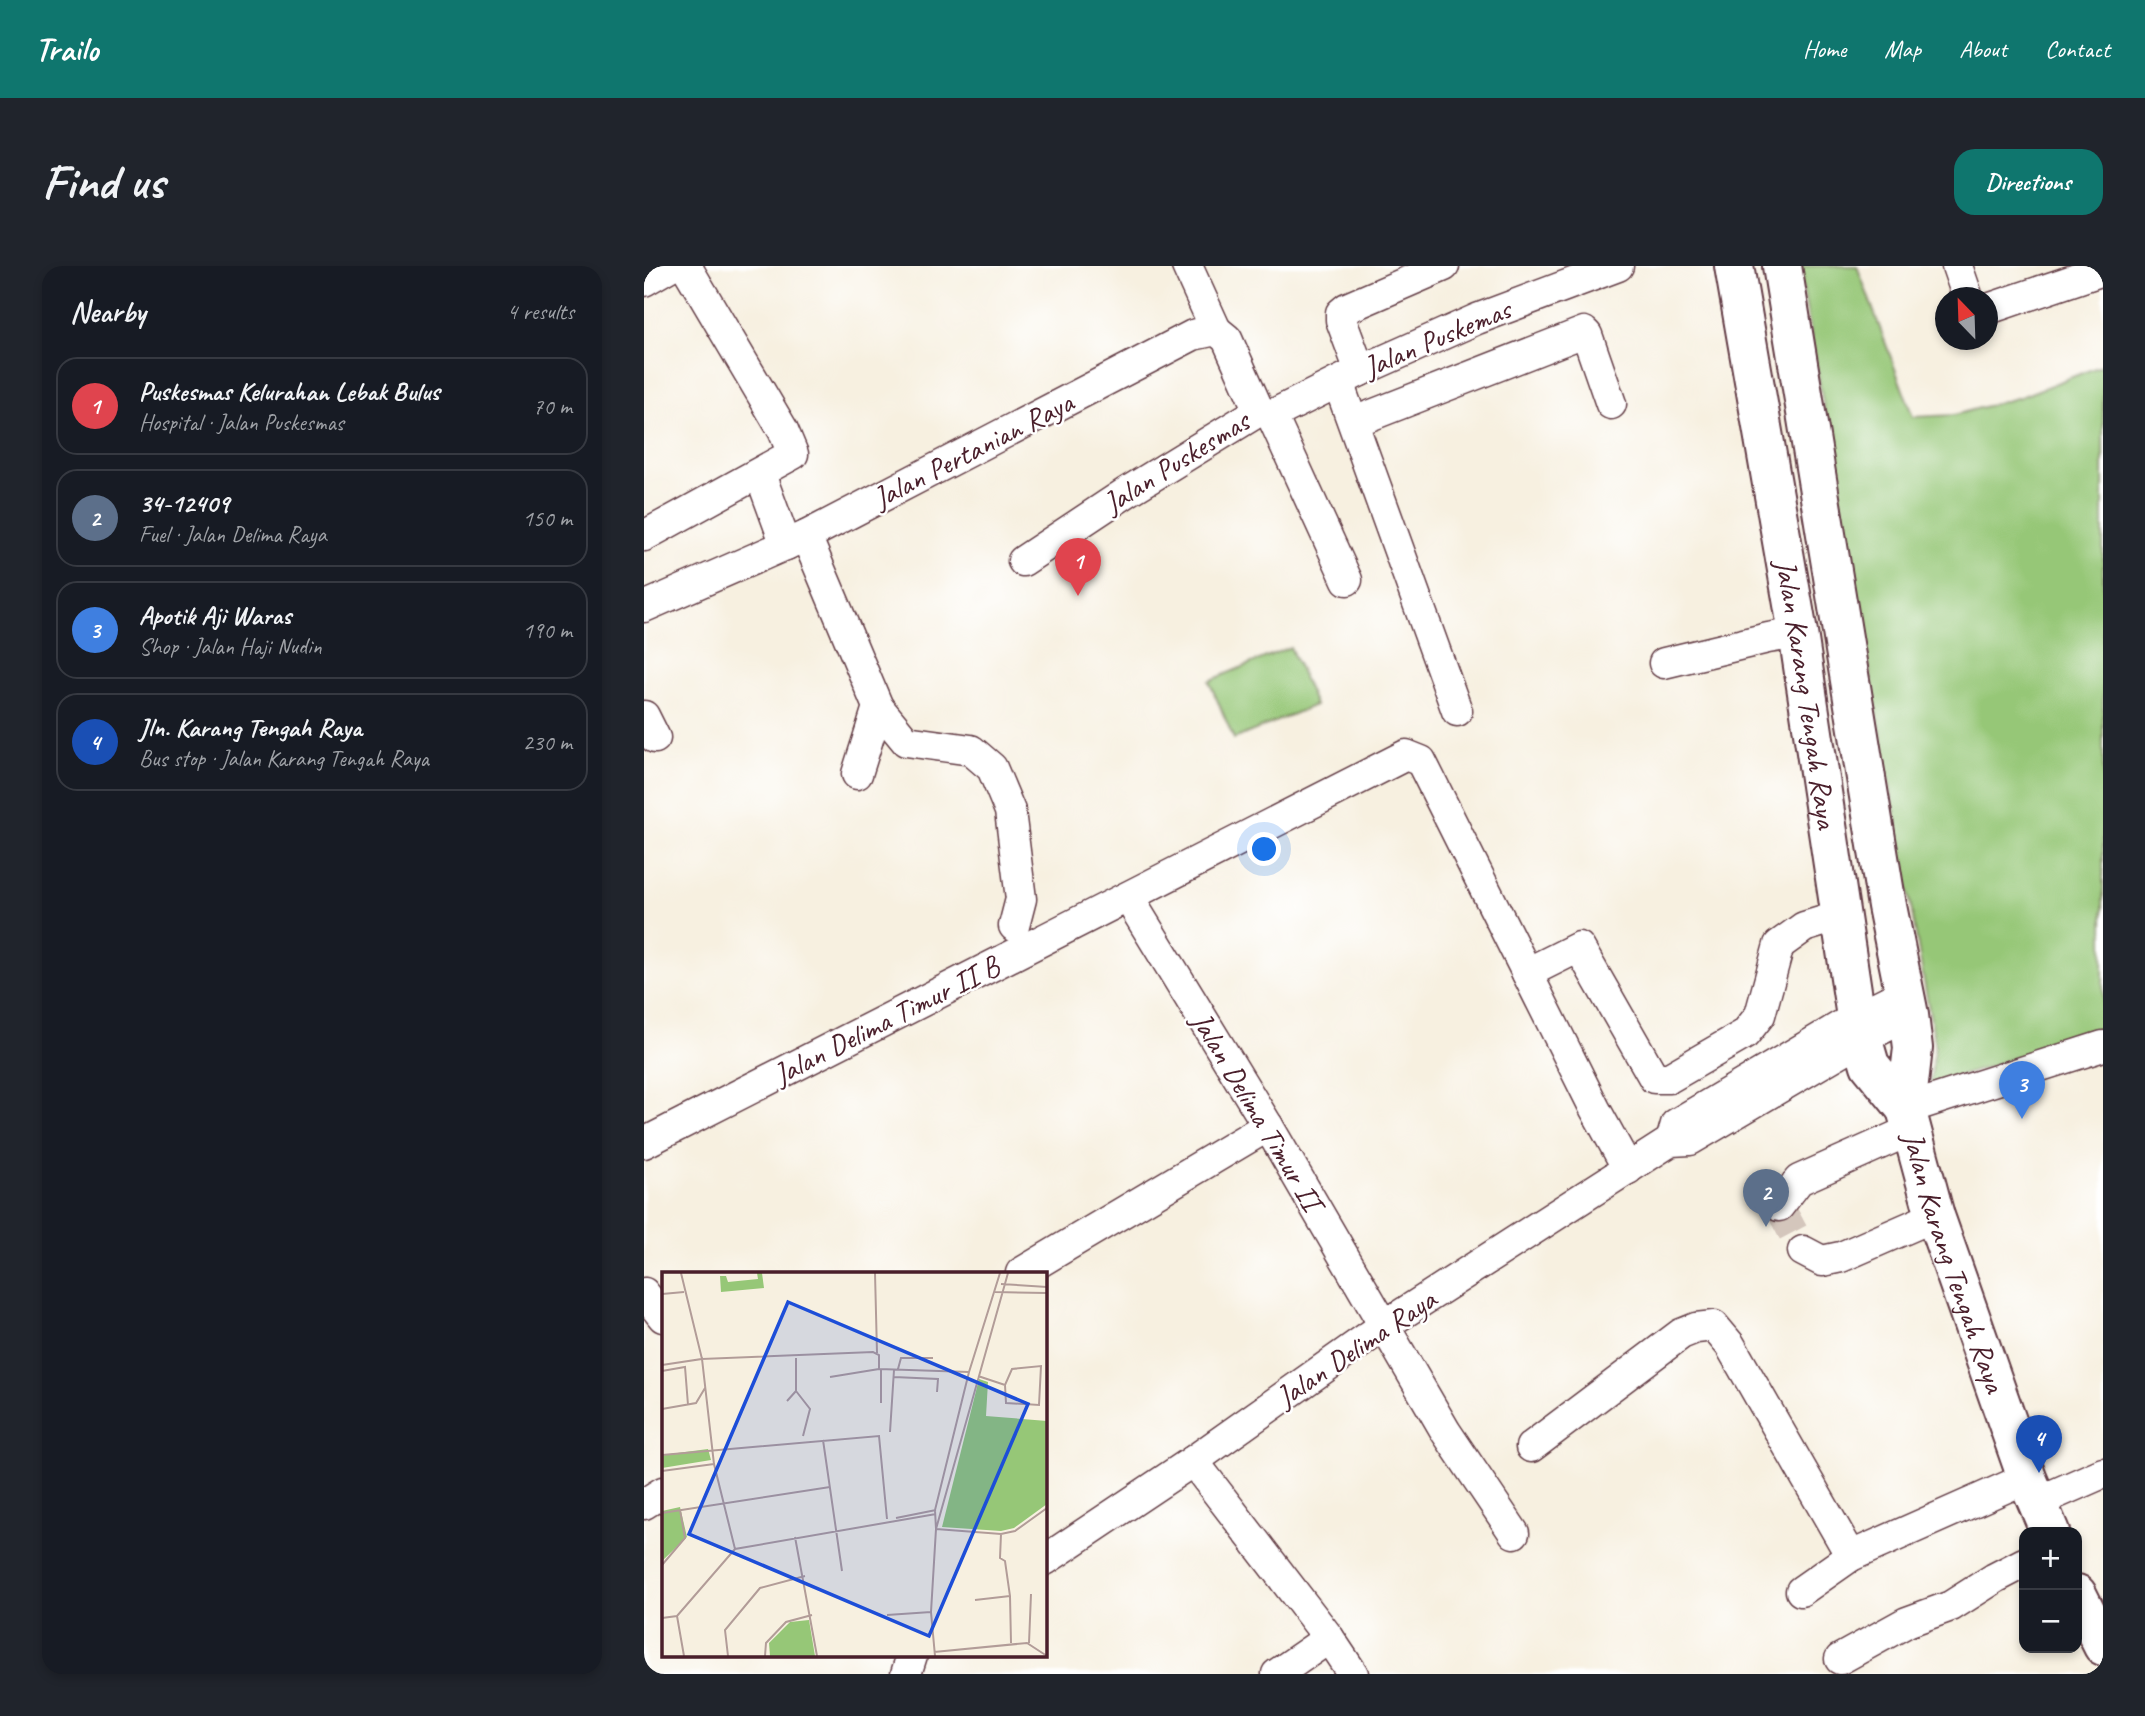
<!DOCTYPE html>
<meta charset="utf-8">
<style>
:root{--surface:#171b24;--page:#20242c;--text:#f1f3f6;--muted:#9ea1a6;--line:#363941;--accent:#0f766e}
body{margin:0;font-family:Caveat,sans-serif;background:var(--page);color:var(--text)}
.controls{position:absolute;right:21px;bottom:21px;display:grid;overflow:hidden;border-radius:14px;box-shadow:0 4px 10px #0003}
.controls button{width:63px;height:63px;display:grid;place-items:center;padding:0;border:0;border-bottom:2px solid var(--line);background:var(--surface);color:var(--text);font:35px sans-serif}
.compass{position:absolute;left:1291px;top:21px;width:63px;height:63px;border-radius:50%;background:var(--surface);box-shadow:0 4px 10px #0003;rotate:337deg}
.you{position:absolute;left:621px;top:584px;width:24px;height:24px;margin:-18px;border:5px solid #fff;border-radius:50%;background:#1a73e8;box-shadow:0 0 0 10px #1a73e833}
.badge{display:grid;place-items:center;width:46px;height:46px;border-radius:50%;background:var(--accent);color:#fff;font-size:23px;font-weight:700}
.pin{position:absolute;translate:-50% -58px;filter:drop-shadow(0 2px 4px #0008)}
.pin::after{content:'';position:absolute;top:37px;width:24px;height:21px;background:inherit;clip-path:polygon(0 0,100% 0,50% 100%)}
.list{margin:0;padding:0;list-style:none}
h2{display:flex;justify-content:space-between;align-items:center;height:91px;margin:0;padding:0 28px;font-size:30px}
h2 small{font-size:23px;font-weight:400;color:var(--muted)}
.list li{display:grid;grid-template-columns:46px 1fr auto;gap:21px;align-items:center;box-sizing:border-box;height:98px;margin:0 14px 14px;padding:0 14px;border:2px solid var(--line);border-radius:21px}
.list b{display:block;font-size:26px;white-space:nowrap}
.list p{margin:0;font-size:23px;white-space:nowrap;color:var(--muted)}
.list em{font-size:23px;font-style:normal;color:var(--muted)}
.map{position:relative;flex:none;width:1459px;height:1408px;overflow:hidden;border-radius:21px}
header{display:flex;align-items:center;gap:42px;box-sizing:border-box;height:98px;padding:0 35px;background:var(--accent);color:#fff}
header strong{font-size:33px}
nav{display:flex;gap:38px;margin-inline-start:auto;font-size:24px}
.intro{display:flex;align-items:center;justify-content:space-between;box-sizing:border-box;height:168px;padding:0 42px}
h1{margin:0;font-size:49px}
.button{padding:18px 32px;border-radius:21px;background:var(--accent);color:#fff;font-size:24px;font-weight:700}
main{display:flex;gap:42px;padding:0 42px}
aside{flex:1;background:var(--surface);border-radius:21px;box-shadow:0 4px 10px #0003}
.map>svg:first-child{display:block}
.green{fill:#96c777;stroke:#707351;stroke-width:2}
.lines{fill:none;stroke-linecap:round;stroke-linejoin:round}
.minor-tunnel{stroke:#d4c6bc;stroke-width:30;stroke-dasharray:30 15;stroke-linecap:butt}
.minor-casing{stroke:#643e46;stroke-width:33}
.major-casing{stroke:#643e46;stroke-width:42}
.minor{stroke:#fff;stroke-width:30}
.major{stroke:#fff;stroke-width:38}
.labels{text-anchor:middle;stroke-width:5;stroke-linejoin:round;paint-order:stroke}
.street-label{font-size:30px;fill:#4a1f2b;stroke:#fff}
.inset-road{fill:none;stroke:#b29c98;stroke-width:2}
.view{fill:#1d4ed8;fill-opacity:0.15;stroke:#1d4ed8;stroke-width:3.5}
.inset-edge{fill:none;stroke:#4a1f2b;stroke-width:3.5}
</style>
<header>
<strong>Trailo</strong>
<nav><a>Home</a><a>Map</a><a>About</a><a>Contact</a></nav>
</header>
<div class="intro"><h1>Find us</h1><a class="button">Directions</a></div>
<main>
<aside>
<h2>Nearby<small>4 results</small></h2>
<ul class="list">
<li><span class="badge" style="background:#e0444e">1</span><div><b>Puskesmas Kelurahan Lebak Bulus</b><p>Hospital · Jalan Puskesmas</p></div><em>70 m</em></li>
<li><span class="badge" style="background:#5c6f8a">2</span><div><b>34-12409</b><p>Fuel · Jalan Delima Raya</p></div><em>150 m</em></li>
<li><span class="badge" style="background:#3f7fe0">3</span><div><b>Apotik Aji Waras</b><p>Shop · Jalan Haji Nudin</p></div><em>190 m</em></li>
<li><span class="badge" style="background:#1a4fb4">4</span><div><b>Jln. Karang Tengah Raya</b><p>Bus stop · Jalan Karang Tengah Raya</p></div><em>230 m</em></li>
</ul>
</aside>
<div class="map">
<svg width="1459" height="1408" viewBox="0 0 1459 1408">
<rect width="100%" height="100%" fill="#fff"/>
<filter id="ink" filterUnits="userSpaceOnUse"><feTurbulence type="fractalNoise" baseFrequency=".0143" numOctaves="2"/><feDisplacementMap in="SourceGraphic" scale="14" xChannelSelector="R" yChannelSelector="G"/><feConvolveMatrix kernelMatrix="1 2 1 2 8 2 1 2 1" color-interpolation-filters="sRGB"/></filter>
<filter id="wash" filterUnits="userSpaceOnUse"><feTurbulence type="fractalNoise" baseFrequency=".00686" numOctaves="4" result="noise"/><feDisplacementMap in="SourceGraphic" scale="28" xChannelSelector="R" yChannelSelector="G"/><feGaussianBlur stdDeviation="1.57" result="paint"/><feColorMatrix in="noise" values="0 0 0 0 0 0 0 0 0 0 0 0 0 0 0 0 0 1.4 0 .05"/><feComposite in="paint" operator="in"/></filter>
<g filter="url(#wash)">
<rect width="100%" height="100%" fill="#f7f0e0"/>
<g class="green">
<path d="M1155 0H1213L1269 151 1310 149 1376 131 1459 99V763L1411 781 1286 819 1291 778Z"/>
<path d="M646 381 671 439 590 473 565 415Z"/>
</g>
</g>
<g filter="url(#ink)">
<g class="lines">
<path class="minor-tunnel" d="M1135 940 1159 985"/>
<g class="minor-casing">
<g id="minor">
<path d="M543 0 572 64"/>
<path d="M1313 0 1324 32"/>
<path d="M0 15 26 0"/>
<path d="M1344 43 1459 4"/>
<path d="M716 105 697 54V47L703 42 800 0"/>
<path d="M694 116 813 445"/>
<path d="M615 145 627 148 634 146 716 105 833 53 974 0"/>
<path d="M627 148 703 314"/>
<path d="M710 156 940 66 943 69 967 138"/>
<path d="M116 208 142 279"/>
<path d="M0 270 149 188 139 164 42 0"/>
<path d="M162 270 234 441 213 508"/>
<path d="M379 295 483 226 615 145"/>
<path d="M0 341 162 270 549 69 572 64 583 73 615 145"/>
<path d="M1020 397 1124 372 1154 367"/>
<path d="M234 441 262 475 327 484 348 502 366 545 377 633 370 660"/>
<path d="M0 450 11 472"/>
<path d="M484 631 624 860 802 1166 870 1267"/>
<path d="M883 707 935 681 1010 812H1025L1101 768 1116 749 1135 679 1160 661 1196 650"/>
<path d="M1262 843 1459 780"/>
<path d="M1028 872 1032 858 1212 751 1260 727"/>
<path d="M0 877 762 489 777 495 951 843 984 903"/>
<path d="M1135 940 1155 914 1267 864"/>
<path d="M1159 985 1178 995 1197 991 1291 950"/>
<path d="M377 1007 624 860"/>
<path d="M0 1027 19 1051"/>
<path d="M887 1181 1037 1068 1052 1062 1070 1060 1086 1079 1207 1290"/>
<path d="M549 1195 685 1372 709 1408"/>
<path d="M1393 1236 1459 1207"/>
<path d="M0 1238 19 1226"/>
<path d="M401 1294 549 1195 741 1059 1019 880 1027 875 1046 874 1218 773 1265 749"/>
<path d="M1157 1325 1207 1290 1383 1212"/>
<path d="M1196 1393 1263 1356 1307 1340 1351 1312 1380 1297"/>
<path d="M262 1408 268 1389"/>
<path d="M633 1408 685 1372"/>
</g>
</g>
<g class="major-casing">
<g id="major">
<path id="s1" d="M1090 0 1154 367 1212 751 1226 799 1262 843"/>
<path id="s2" d="M1138 0 1243 640 1265 749 1269 782 1262 843 1291 950 1383 1212 1406 1266"/>
<path d="M1433 1328 1459 1380"/>
</g>
</g>
<use href="#minor" class="minor"/>
<use href="#major" class="major"/>
</g>
</g>
<g class="labels">
<g class="street-label">
<text transform="translate(793 72) rotate(-23)" y="10">Jalan Puskemas</text>
<text transform="translate(329 184) rotate(-27)" y="10">Jalan Pertanian Raya</text>
<text transform="translate(532 196) rotate(-32)" y="10">Jalan Puskesmas</text>
<text dy="10" stroke="none"><textPath href="#s1" startOffset="434">Jalan Karang Tengah Raya</textPath></text>
<text transform="translate(242 754) rotate(-27)" y="10">Jalan Delima Timur II B</text>
<text transform="translate(613 845) rotate(59)" y="10">Jalan Delima Timur II</text>
<text dy="10" stroke="none"><textPath href="#s2" startOffset="1015">Jalan Karang Tengah Raya</textPath></text>
<text transform="translate(712 1082) rotate(-34)" y="10">Jalan Delima Raya</text>
</g>
</g>
<g transform="translate(18 1006)">
<rect width="385" height="385" fill="#f7f0e0"/>
<path d="M95 1H100L102 16 59 20 58 4H64L66 10 96 7ZM317 107 326 110 324 144 385 149V232L352 256 339 259 280 255ZM46 177 49 188 0 196V183ZM18 235 25 265 0 289V239ZM147 348 153 384H108L107 371 128 350Z" fill="#96c777"/>
<path class="inset-road" d="M19 1 40 87 211 80 217 83V97M213 1 215 81M339 12 385 15M333 20 385 21M0 22 22 20M0 93 40 87 52 192 73 277M217 97 307 100M236 97 239 86H271M219 98V131M0 99 23 95 26 133M316 104 343 113 350 97 379 94 377 133 344 131 343 113M168 105 217 97M232 105 276 107 275 120M134 119 148 137 141 164M125 129 134 119V86M0 137 34 131 43 116M228 160 232 98M161 168 180 299M0 183 217 164 225 247M0 199 52 192M0 241 168 215M234 246 274 238M274 257 339 262 353 259 385 236M274 257 273 238 307 100 338 1M339 262 338 286 343 289 348 324 349 371M133 265 155 384M0 293 23 266 18 238M313 328 348 324M225 343 269 340M15 344 22 384M0 346 15 344 73 277 274 242M367 371 369 322M272 380 365 371 385 384M66 384 63 358 98 316 143 304M103 384 104 371 124 350 150 343M273 384 269 340 274 257 346 1"/>
<path class="view" d="M126 30 366 132 267 364 27 262Z"/>
<rect width="385" height="385" class="inset-edge"/>
</g>
</svg>
<div class="controls">
<button>+</button>
<button>−</button>
</div>
<svg class="compass" viewBox="-18 -18 36 36"><path d="M0-13l5 13h-10z" fill="#e53935"/><path d="M0 13l5-13h-10z" fill="#9ea1a6"/></svg>
<div class="you"></div>
<div class="pin badge" style="left:434px;top:330px;background:#e0444e">1</div>
<div class="pin badge" style="left:1122px;top:961px;background:#5c6f8a">2</div>
<div class="pin badge" style="left:1378px;top:853px;background:#3f7fe0">3</div>
<div class="pin badge" style="left:1395px;top:1207px;background:#1a4fb4">4</div>
</div>
</main>
